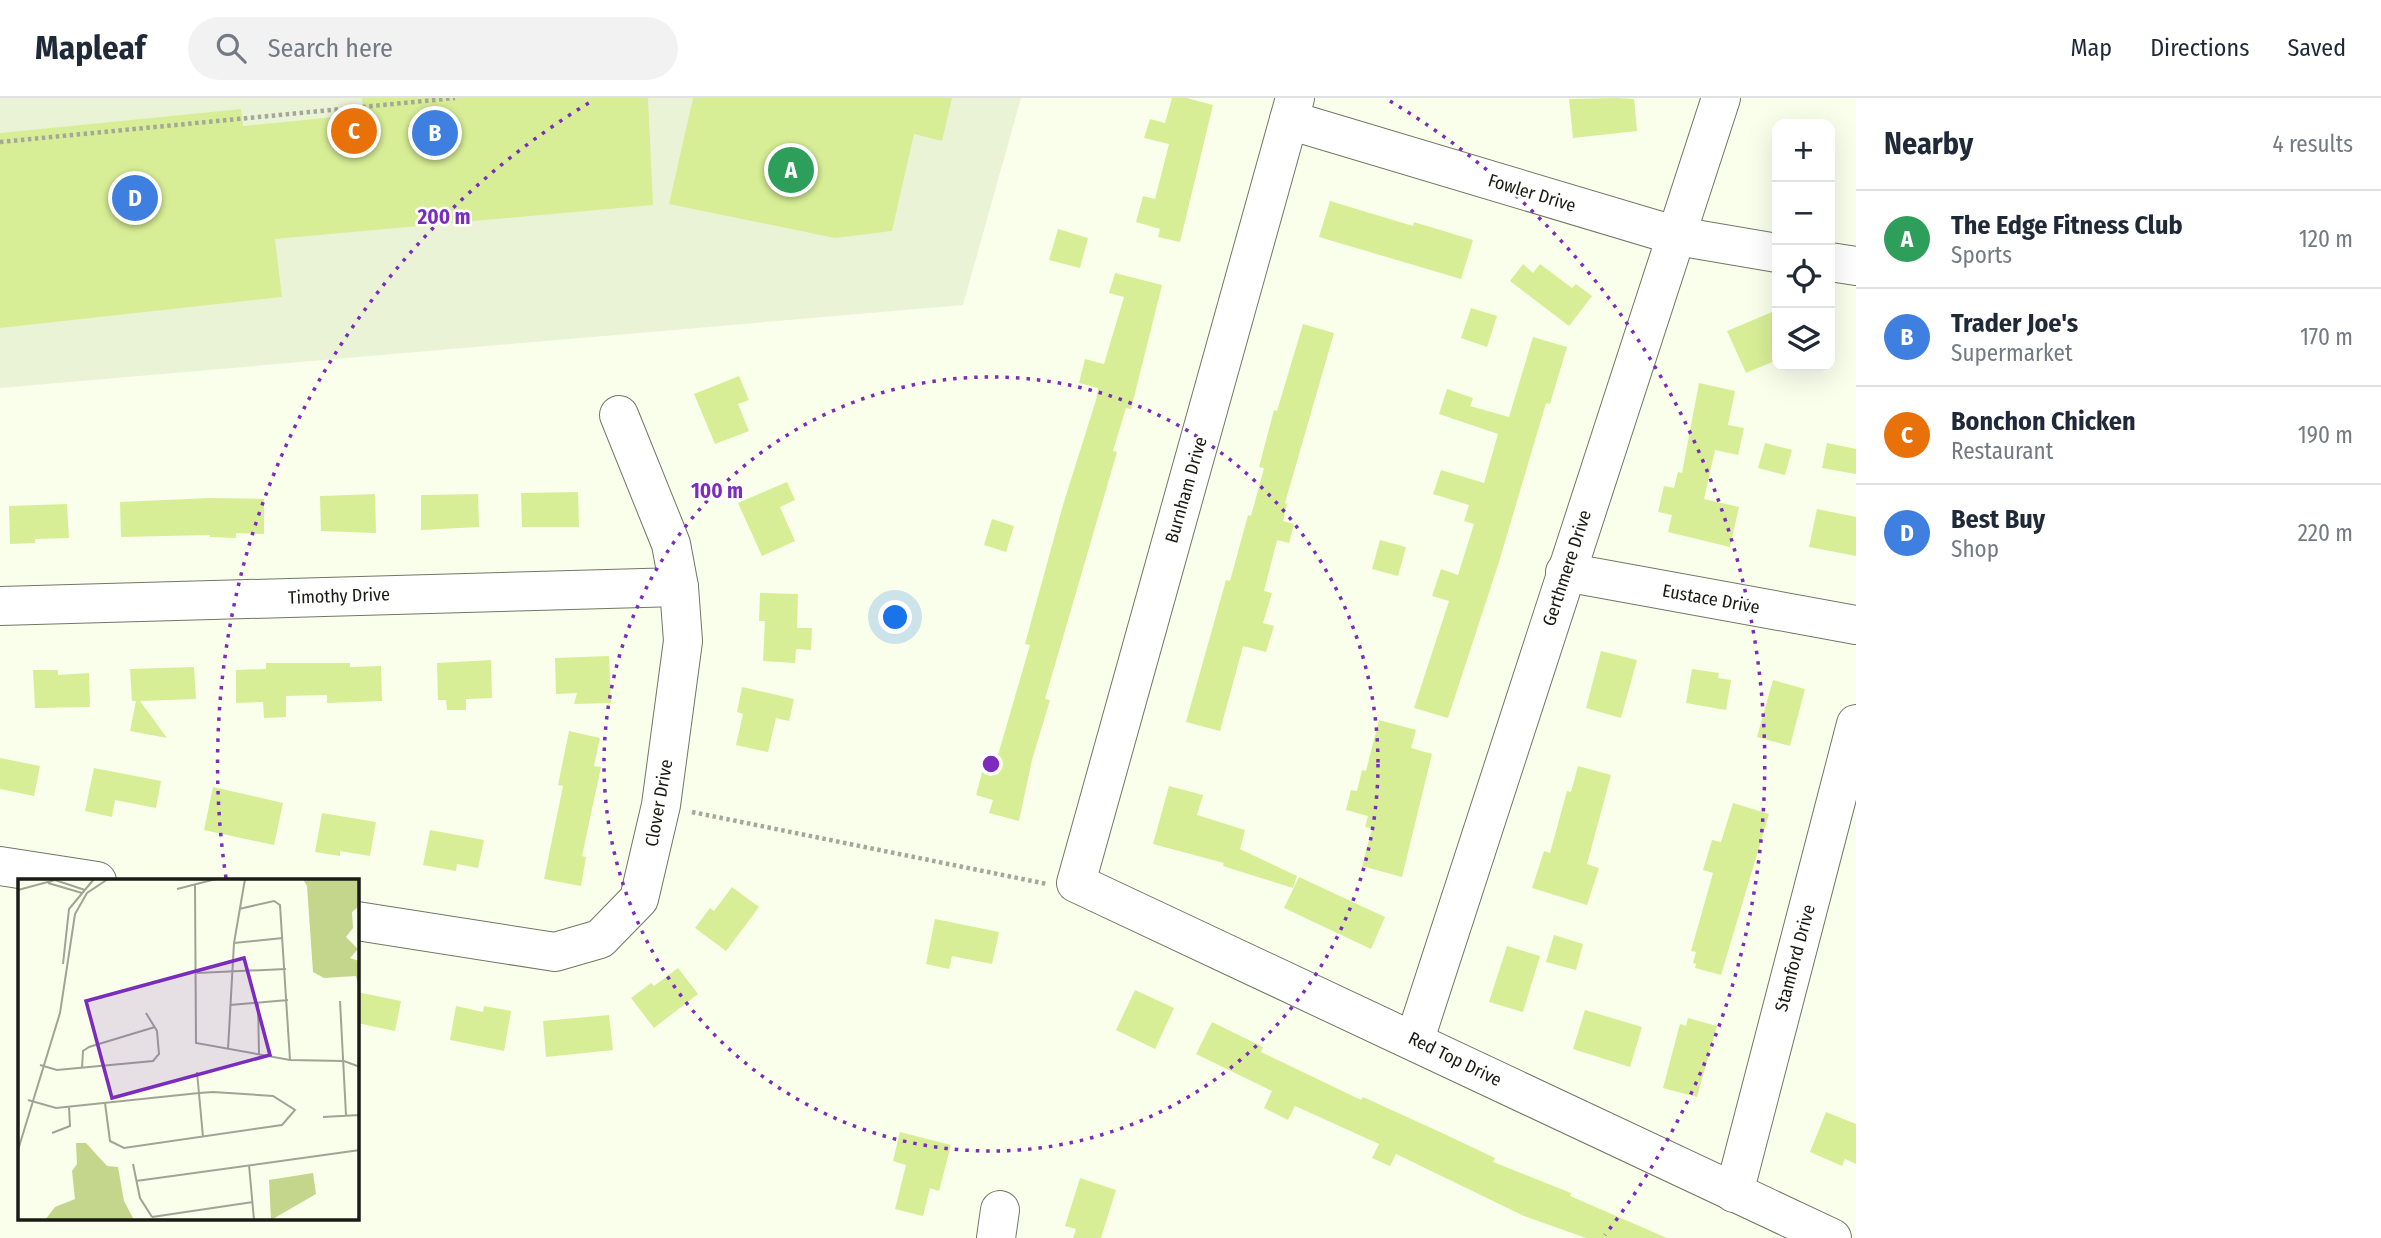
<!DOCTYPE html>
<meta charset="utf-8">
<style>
:root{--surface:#fff;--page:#f2f2f3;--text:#1f2937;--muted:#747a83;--line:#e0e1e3;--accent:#3b79e7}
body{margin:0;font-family:"Fira Sans Condensed",sans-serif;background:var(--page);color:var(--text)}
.controls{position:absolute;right:21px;top:21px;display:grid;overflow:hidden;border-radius:14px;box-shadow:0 7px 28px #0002}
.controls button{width:63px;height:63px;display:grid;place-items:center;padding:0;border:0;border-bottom:2px solid var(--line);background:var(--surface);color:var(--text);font:35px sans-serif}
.you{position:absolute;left:896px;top:520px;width:24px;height:24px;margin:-18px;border:5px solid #fff;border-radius:50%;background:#1a73e8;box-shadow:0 0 0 10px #1a73e833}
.badge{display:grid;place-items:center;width:46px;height:46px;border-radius:50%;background:var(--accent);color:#fff;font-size:23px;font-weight:700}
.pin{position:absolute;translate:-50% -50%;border:4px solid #fff;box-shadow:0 2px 7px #0006}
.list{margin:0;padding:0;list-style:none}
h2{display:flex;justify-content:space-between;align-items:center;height:91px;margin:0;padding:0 28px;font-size:30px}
h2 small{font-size:23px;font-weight:400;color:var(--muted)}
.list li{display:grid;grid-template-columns:46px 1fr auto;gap:21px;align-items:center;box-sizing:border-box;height:98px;padding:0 28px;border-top:2px solid var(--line)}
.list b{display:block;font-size:26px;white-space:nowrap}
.list p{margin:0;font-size:23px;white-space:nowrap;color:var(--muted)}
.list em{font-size:23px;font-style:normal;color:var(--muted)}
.icon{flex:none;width:38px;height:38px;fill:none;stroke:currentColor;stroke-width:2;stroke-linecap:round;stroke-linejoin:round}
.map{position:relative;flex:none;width:1856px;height:1140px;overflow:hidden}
header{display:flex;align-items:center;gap:42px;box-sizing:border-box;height:98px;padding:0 35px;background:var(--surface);border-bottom:2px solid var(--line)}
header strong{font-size:33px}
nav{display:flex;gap:38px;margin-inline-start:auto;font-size:24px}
.search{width:490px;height:63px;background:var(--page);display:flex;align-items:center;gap:18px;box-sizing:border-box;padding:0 24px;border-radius:38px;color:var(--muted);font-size:26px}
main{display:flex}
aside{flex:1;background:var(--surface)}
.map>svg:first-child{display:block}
.built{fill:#ebf3d7}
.building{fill:#d8ee96}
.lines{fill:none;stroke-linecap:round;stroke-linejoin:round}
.minor-casing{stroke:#727765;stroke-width:40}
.path{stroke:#a4a899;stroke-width:4.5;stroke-dasharray:3.5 3.5;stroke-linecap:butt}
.minor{stroke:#fff;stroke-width:38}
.ring{fill:none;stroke:#7b2cbf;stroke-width:3.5;stroke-dasharray:3.5 7}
.labels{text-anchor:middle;stroke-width:5;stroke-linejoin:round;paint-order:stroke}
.street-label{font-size:18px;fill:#191b14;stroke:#fff}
.inset-road{fill:none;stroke:#9fa495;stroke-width:2}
.view{fill:#7b2cbf;fill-opacity:0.15;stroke:#7b2cbf;stroke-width:3.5}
.inset-edge{fill:none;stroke:#191b14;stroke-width:3.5}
.centre{fill:#7b2cbf;stroke:#fff;stroke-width:3.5}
.ring-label{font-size:21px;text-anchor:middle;font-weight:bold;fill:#7b2cbf;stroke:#fff;stroke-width:5;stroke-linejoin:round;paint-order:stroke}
</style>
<header>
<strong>Mapleaf</strong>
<div class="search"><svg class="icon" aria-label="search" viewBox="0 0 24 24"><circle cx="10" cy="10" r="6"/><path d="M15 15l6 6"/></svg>Search here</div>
<nav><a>Map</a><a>Directions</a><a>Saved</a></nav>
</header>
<main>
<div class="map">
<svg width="1856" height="1140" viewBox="0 0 1856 1140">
<rect width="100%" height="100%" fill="#f9ffeb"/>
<path class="built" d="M0 0H1021L963 207 0 290Z"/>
<g class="building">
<path d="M362 0H648L653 107 275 141 282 199 0 230V35L241 11 243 28 364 16Z"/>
<path d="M693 0H952L942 43 914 36 892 133 835 140 669 106Z"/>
<path d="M1172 0H1187L1213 7 1180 144 1158 139 1160 131 1136 124 1143 98 1155 101 1169 46 1144 40 1150 21 1165 25Z"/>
<path d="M1617 0 1634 1 1637 33 1573 40 1569 1Z"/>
<path d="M1330 103 1413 128 1414 124 1473 142 1461 181 1319 139Z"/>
<path d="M1058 131 1088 140 1080 170 1049 162Z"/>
<path d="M1523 166 1533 175 1540 166 1572 190 1576 186 1592 198 1569 228 1510 183Z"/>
<path d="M1115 175 1162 187 1131 311 1126 310 1113 353 1117 354 1045 601 1050 602 1032 662 1019 723 989 715 993 702 976 697 983 671 993 674 1030 547 1025 546 1063 407 1096 302 1098 290 1079 285 1085 261 1104 266 1124 199 1109 195Z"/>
<path d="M1471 210 1497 218 1487 249 1461 240Z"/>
<path d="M1777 212V262L1746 275 1727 233Z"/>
<path d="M1303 226 1334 235 1285 405 1287 406 1283 423 1294 426 1289 445 1277 442 1264 493 1272 495 1263 525 1274 528 1266 554 1243 548 1220 633 1186 624 1226 482 1230 483 1248 417 1251 418 1264 370 1259 369 1274 312 1277 313Z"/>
<path d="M1533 239 1567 249 1550 306 1546 305 1499 464 1448 620 1414 610 1449 503 1432 498 1441 471 1458 477 1474 426 1464 423 1469 407 1433 396 1441 372 1484 385 1498 336 1439 316 1447 291 1473 300 1470 308 1509 319Z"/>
<path d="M739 278 749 302 738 306 749 333 715 346 694 296Z"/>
<path d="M1699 285 1735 293 1728 327 1744 330 1738 357 1715 352 1704 401 1739 409 1730 449 1668 434 1672 417 1658 414 1664 388 1674 390 1678 374 1682 375Z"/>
<path d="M1765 345 1792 352 1785 377 1758 370Z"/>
<path d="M1827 345 1856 351V376L1822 370Z"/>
<path d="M787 384 795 402 780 409 795 443 762 458 738 405Z"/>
<path d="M578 394 579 429H522L521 395Z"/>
<path d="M375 396 376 435 321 433 320 398Z"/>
<path d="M478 396 479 429 421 432V397Z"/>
<path d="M210 400 264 401V436L236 435V440L210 439V437L121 439 120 404Z"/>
<path d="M67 406 69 440 35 441V445L10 446 9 408Z"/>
<path d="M1817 411 1856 419V458L1809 449Z"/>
<path d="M992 421 1014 428 1006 454 984 447Z"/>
<path d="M1380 442 1406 449 1398 478 1372 471Z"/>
<path d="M760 495 798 496 797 530H812L811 552 796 551 795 565 763 563 765 523H759Z"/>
<path d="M1601 553 1637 562 1621 620 1586 610Z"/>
<path d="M609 558 611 605 574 606 577 595 556 596 555 560Z"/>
<path d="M491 562 492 600 466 601V612H447L446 602H438L437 565Z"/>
<path d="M266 565H350V569L381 568 382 603 327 605V597L286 598V619L264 620 263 604 236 605V572L266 571Z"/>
<path d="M194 569 196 601 140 603 167 640 130 633 136 603H132L130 571Z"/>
<path d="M1692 571 1719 575 1718 580 1731 582 1726 612 1686 605Z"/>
<path d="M33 572H58V577L89 575 90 609 35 610Z"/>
<path d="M1773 582 1805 591 1790 648 1757 639Z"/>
<path d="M742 589 794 601 789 623 776 620 768 654 736 647 743 616 737 614Z"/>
<path d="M1379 622 1416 632 1411 650 1432 656 1402 779 1362 768 1372 731 1365 729 1368 718 1346 712 1351 692 1357 693 1362 672 1366 673Z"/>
<path d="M569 633 600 640 594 668 601 669 582 758 586 759 581 788 544 781 563 688 558 687Z"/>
<path d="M0 660 40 668 34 698 0 691Z"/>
<path d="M1578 668 1611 677 1587 766 1599 770 1587 807 1532 790 1544 753 1550 755 1567 693 1571 694Z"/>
<path d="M94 670 161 683 156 710 115 702 112 719 85 713Z"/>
<path d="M1169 688 1203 697 1197 717 1245 732 1240 751 1297 778 1293 790 1223 768 1224 765 1153 746Z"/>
<path d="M213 689 283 705 274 747 204 732Z"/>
<path d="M1733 705 1769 716 1721 877 1695 870 1696 866 1693 865 1696 854 1691 853 1713 775 1703 772 1712 742 1721 744Z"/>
<path d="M322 715 376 724 370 758 340 753V758L315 754Z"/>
<path d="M430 732 484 742 478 770 457 766 456 773 423 767Z"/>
<path d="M1299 779 1385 819 1371 851 1284 810Z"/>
<path d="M732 789 759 809 726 853 695 830 710 810 714 813Z"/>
<path d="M935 821 999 834 992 866 952 858 949 871 926 866Z"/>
<path d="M1554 837 1583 846 1576 872 1546 864Z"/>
<path d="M1507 848 1540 858 1523 914 1489 904Z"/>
<path d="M678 870 698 896 654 930 631 900 651 885 654 888Z"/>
<path d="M1135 892 1174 910 1155 951 1116 932Z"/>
<path d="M357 894 401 903 395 933 357 925Z"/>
<path d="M456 908 483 914 484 908 511 913 504 953 450 942Z"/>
<path d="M1585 912 1642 929 1630 969 1573 951Z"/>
<path d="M609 917 613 952 546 959 543 923Z"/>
<path d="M1688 920 1717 928 1697 999 1663 990 1680 926 1686 928Z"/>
<path d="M1212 924 1263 949 1261 954 1361 1002 1363 999 1440 1034 1495 1060 1493 1064 1571 1095 1570 1098 1667 1140H1586L1524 1118 1396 1056 1390 1068 1372 1060 1379 1046 1295 1008 1288 1022 1264 1010 1272 993 1196 956Z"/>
<path d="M1826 1014 1856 1026V1066L1845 1061 1842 1068 1810 1054Z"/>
<path d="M900 1034 951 1047 939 1093 930 1090 923 1118 895 1111 906 1067 893 1063Z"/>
<path d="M1080 1080 1116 1092 1101 1140H1073L1076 1131 1065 1128Z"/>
</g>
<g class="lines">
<g class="minor-casing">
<g id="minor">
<path d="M1295 0 1076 785 1832 1140"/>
<path d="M1289 22 1677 138 1777 155"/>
<path d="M1830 164 1856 168"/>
<path d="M1565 474 1856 527"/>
<path d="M0 508 679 489"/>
<path d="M0 768 97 783"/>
<path d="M357 823 555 854 600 841 639 801 661 707 683 543 679 489 671 446 619 317"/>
<path d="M1415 941 1721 0"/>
<path d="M1734 1095 1856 626"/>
<path d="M996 1140 1000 1112"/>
</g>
</g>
<g class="path">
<path d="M0 44 455 0"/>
<path d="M692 714 1047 786"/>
</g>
<use href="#minor" class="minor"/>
</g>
<g class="ring">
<circle cx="991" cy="666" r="387"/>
<path d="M226 780A774 774 0 0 1 592 3M1390 3A774 774 0 0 1 1605 1137"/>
</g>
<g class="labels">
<g class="street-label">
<text transform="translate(1532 95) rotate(17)" y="6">Fowler Drive</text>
<text transform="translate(1186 392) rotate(-74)" y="6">Burnham Drive</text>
<text transform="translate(1567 470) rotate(-72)" y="6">Gerthmere Drive</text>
<text transform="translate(339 498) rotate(-2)" y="6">Timothy Drive</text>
<text transform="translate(1711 501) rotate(10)" y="6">Eustace Drive</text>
<text transform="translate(659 705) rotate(-80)" y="6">Clover Drive</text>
<text transform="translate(1795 860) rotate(-75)" y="6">Stamford Drive</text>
<text transform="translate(1455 961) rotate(26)" y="6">Red Top Drive</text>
</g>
</g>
<g transform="translate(18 781)">
<rect width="341" height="341" fill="#f9ffeb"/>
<path d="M285 0H341V27L334 33 335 49 328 58 340 70 332 79 341 82V109L338 97 306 99 295 93 289 7ZM58 264H68L89 287 100 288 106 322 116 341H27L37 328 57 320 54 292 59 285ZM295 294 298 315 253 341 251 301Z" fill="#c3d68b"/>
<path class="inset-road" d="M30 4 64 14M177 6 178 164 272 181 326 182 342 188M159 10 198 0M0 11 37 1 67 11M221 30 256 22 262 26 272 181M216 64 265 59M45 85 51 30 76 0M179 94 268 90M322 122 328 236M240 124 241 175M212 126 270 121M210 170 216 64 227 0M22 186 39 191 135 182 141 175 139 152 128 134M64 189 65 172 71 168 137 148M179 193 185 258M10 221 38 229 181 214 195 213 255 217 277 231 264 246 106 269 92 262 87 224M305 238 342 236M34 254 52 247 51 228M0 271 42 134 57 35 69 14 90 0M115 285 122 319 134 338M231 286 236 341M118 302 342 271M134 338 235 323"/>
<path class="view" d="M226 79 252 176 94 219 68 122Z"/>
<rect width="341" height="341" class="inset-edge"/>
</g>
<circle cx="991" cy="666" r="10" class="centre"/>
<g class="ring-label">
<text x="444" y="126">200 m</text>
<text x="717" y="400">100 m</text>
</g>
</svg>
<div class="controls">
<button>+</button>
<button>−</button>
<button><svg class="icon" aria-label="locate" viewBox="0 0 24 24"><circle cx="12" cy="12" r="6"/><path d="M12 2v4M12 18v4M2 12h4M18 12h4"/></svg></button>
<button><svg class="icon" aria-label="layers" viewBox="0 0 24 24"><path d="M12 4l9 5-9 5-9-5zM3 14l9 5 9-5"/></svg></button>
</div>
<div class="you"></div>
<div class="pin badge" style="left:791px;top:72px;background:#2e9e5b">A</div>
<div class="pin badge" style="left:435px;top:35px;background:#3f7fe0">B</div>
<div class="pin badge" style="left:354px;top:33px;background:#e8710a">C</div>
<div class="pin badge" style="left:135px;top:100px;background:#3f7fe0">D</div>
</div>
<aside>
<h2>Nearby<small>4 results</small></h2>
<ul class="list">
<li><span class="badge" style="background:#2e9e5b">A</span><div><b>The Edge Fitness Club</b><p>Sports</p></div><em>120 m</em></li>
<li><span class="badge" style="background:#3f7fe0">B</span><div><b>Trader Joe's</b><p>Supermarket</p></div><em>170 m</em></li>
<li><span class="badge" style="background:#e8710a">C</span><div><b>Bonchon Chicken</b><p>Restaurant</p></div><em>190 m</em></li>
<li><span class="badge" style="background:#3f7fe0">D</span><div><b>Best Buy</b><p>Shop</p></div><em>220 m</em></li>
</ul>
</aside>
</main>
